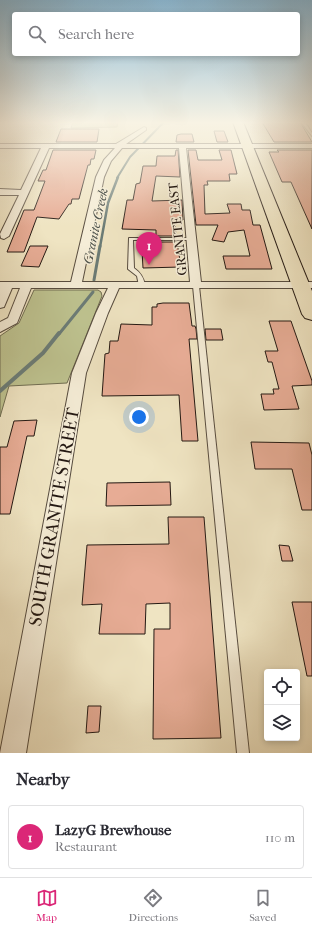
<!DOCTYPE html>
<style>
:root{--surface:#fff;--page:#f7f7f7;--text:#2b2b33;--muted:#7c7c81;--line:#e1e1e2;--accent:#db2777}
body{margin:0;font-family:"IM FELL French Canon",serif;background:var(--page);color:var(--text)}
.controls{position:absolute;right:12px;bottom:12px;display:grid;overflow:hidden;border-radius:4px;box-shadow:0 2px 6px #0003}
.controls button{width:36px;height:36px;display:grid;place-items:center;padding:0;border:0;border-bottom:1px solid var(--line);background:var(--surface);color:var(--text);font:20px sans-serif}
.you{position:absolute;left:139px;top:417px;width:14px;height:14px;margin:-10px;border:3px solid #fff;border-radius:50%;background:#1a73e8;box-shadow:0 0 0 6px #1a73e833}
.badge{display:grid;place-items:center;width:26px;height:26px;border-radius:50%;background:var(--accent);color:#fff;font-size:13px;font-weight:700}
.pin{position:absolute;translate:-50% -33px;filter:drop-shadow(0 1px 2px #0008)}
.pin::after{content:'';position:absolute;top:21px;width:14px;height:12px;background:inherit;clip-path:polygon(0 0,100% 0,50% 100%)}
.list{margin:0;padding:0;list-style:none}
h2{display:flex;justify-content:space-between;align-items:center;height:52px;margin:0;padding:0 16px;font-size:17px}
h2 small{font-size:13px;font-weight:400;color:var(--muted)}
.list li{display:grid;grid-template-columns:26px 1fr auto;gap:12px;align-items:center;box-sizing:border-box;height:64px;margin:0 8px 8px;padding:0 8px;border:1px solid var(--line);border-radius:4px}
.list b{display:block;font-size:15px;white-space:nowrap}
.list p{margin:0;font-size:13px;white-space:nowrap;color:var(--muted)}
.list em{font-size:13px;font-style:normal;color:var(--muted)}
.icon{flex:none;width:22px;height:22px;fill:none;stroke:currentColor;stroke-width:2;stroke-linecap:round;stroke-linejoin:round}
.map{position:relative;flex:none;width:312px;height:753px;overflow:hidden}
.search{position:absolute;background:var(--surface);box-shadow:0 2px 6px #0003;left:12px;right:12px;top:12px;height:44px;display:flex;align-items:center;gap:10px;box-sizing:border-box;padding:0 14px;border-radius:4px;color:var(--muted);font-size:15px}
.sheet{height:124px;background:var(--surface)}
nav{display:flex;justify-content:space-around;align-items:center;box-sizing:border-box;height:56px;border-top:1px solid var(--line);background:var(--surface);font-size:11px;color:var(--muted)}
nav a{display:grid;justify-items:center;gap:2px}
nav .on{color:var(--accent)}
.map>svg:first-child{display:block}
.green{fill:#bec390;stroke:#716e52}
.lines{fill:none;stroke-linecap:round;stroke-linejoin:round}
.stream-far3{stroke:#6b7c77;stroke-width:2}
.stream-far2{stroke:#6b7c77;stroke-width:2.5}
.stream-far1{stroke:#6b7c77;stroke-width:3}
.stream{stroke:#6b7c77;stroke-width:4}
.building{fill:#e7ac95;stroke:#241913}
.lane-casing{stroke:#574c3f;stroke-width:2}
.street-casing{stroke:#574c3f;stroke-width:2}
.primary-casing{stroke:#241913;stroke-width:2}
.lane{fill:#f5edd7;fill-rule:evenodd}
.street{fill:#f5edd7;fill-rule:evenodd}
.primary{fill:#efe4c2;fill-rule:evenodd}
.labels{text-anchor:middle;stroke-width:3;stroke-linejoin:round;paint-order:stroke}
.far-water-label{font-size:13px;font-style:italic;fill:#4e534d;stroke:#f5edd7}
.far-street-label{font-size:13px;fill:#241913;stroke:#f5edd7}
.near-street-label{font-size:18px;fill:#241913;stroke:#f5edd7}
</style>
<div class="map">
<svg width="312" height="753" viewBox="0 0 312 753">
<rect width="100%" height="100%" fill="#efe4c2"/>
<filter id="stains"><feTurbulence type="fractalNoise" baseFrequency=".005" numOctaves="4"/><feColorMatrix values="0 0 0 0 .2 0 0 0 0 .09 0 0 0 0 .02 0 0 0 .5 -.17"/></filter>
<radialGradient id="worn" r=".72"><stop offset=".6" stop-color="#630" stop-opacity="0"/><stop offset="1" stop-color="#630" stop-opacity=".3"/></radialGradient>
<g class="green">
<path d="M73 122H118L117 127 71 128Z"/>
<path d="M34 290H98L101 292 102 296 67 383 9 386 0 417V336L19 323Z"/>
</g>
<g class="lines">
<path class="stream-far3" d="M117 178 130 157 164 122"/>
<path class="stream-far2" d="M100 247 108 203 118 177"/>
<g class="stream-far1">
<path d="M94 280 100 246"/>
<path d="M59 334 93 292"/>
</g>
<path class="stream" d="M0 391 43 353 59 333"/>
</g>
<g class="building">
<path d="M262 122H300L312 142H274Z"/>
<path d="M61 129H99L97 142H56Z"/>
<path d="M214 131H224L228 142H217Z"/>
<path d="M181 134H192L194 142H176L177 135Z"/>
<path d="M53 150H96L94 159H91L90 165H88L79 199H72L71 204H69L59 219 37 217 24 252H7L24 210H34L45 181H38L43 170H46Z"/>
<path d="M176 150H178L180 177 156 176 152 201 182 200 183 220H175L176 236H156V230L122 229 127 200H133L136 184 140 183 143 166H156L157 156H175Z"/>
<path d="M188 150H196L198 160H222L219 150H231L237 174H229L230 181H207L208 185H204L205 214 230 213 227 204H241L242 210H250L253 225H260L272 269H226L223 256H250L244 230 228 232 224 242 212 240 218 225H196Z"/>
<path d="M277 150H312V229L291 182H282L269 152H279Z"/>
<path d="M155 242H177L181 267 143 268 142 250H155Z"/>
<path d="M30 246H48L39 267 21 266Z"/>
<path d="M163 303H189L192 326H195L196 329 197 339H189L198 441H182L179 395 102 396 105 354 109 353 110 341H118L121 324 152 325V307H157V304Z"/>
<path d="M269 321H291L312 381V385L292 386 299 409 264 410 261 394H274L273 389H279L272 362H268L265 351H278Z"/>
<path d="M205 329H221L223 340H206Z"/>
<path d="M37 420 34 436H27L10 514H0V447H7L14 421Z"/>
<path d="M251 442 309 443 312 455V510H302L292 469H255Z"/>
<path d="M170 482 171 505 106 506 107 483Z"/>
<path d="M168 517H204L221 738 153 739 154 629H170V603L146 604 145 634H99L102 604 82 605 87 545 169 544Z"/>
<path d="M279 545 289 546 293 561H282Z"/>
<path d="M292 602H312V676H307Z"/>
<path d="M88 706H101L99 732 86 733Z"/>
</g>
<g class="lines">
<g class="lane-casing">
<g id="lane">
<path d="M301 122H305L312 133V136Z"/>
<path d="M129 238H192L194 239 192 240H133L134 268C141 273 144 278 145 286L142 288 139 286 137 276 128 269Z"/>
<path d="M196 284 199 286 249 753H237L193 286Z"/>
</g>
</g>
<g class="street-casing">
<path id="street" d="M144 127 146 128V130L126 144H312V148H186L201 282H312V288H119L108 313 86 373 26 753H0L72 373 96 313 108 288H31L17 323 0 332V322L8 318 20 288H12L4 307 0 308V282H71L96 177 104 160 115 148H49L9 236 4 239 1 238 0 234 19 195H0V189L21 190 41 148H0V144H116ZM122 148H179L190 282H82L104 177 111 161Z"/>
</g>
<g class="primary-casing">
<path id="primary" d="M233 122H243L312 291V320L305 318 302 314Z"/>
</g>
<use href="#lane" class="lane"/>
<use href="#street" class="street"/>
<use href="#primary" class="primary"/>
</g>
<linearGradient id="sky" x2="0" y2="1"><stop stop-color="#89b8d5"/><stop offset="0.54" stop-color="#f8f3e4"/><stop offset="1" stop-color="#f8f3e4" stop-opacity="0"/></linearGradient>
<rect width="312" height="227" fill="url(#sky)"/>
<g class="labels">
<g class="far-water-label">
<text transform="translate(95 226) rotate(-78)" y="5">Granite Creek</text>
</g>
<g class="far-street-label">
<text transform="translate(177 229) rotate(-96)" y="5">GRANITE EAST</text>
</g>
<g class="near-street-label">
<text transform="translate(54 517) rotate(-80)" y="6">SOUTH GRANITE STREET</text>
</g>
</g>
<rect width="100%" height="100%" filter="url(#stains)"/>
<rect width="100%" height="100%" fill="url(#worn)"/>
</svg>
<div class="controls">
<button><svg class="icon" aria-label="locate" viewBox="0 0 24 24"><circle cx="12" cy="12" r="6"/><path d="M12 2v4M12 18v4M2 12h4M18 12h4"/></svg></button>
<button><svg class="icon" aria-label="layers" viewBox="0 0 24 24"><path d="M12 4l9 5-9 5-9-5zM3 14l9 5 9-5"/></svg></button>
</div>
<div class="you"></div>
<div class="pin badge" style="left:149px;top:265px">1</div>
<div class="search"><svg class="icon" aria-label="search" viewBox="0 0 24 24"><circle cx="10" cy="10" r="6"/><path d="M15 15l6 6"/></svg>Search here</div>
</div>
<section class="sheet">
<h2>Nearby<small></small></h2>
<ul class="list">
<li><span class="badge">1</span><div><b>LazyG Brewhouse</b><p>Restaurant</p></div><em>110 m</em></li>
</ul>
</section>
<nav>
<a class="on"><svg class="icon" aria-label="map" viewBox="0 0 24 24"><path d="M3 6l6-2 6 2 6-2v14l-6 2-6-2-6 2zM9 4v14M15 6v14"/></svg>Map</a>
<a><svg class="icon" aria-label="directions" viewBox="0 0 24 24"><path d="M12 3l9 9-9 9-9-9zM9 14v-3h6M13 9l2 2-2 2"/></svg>Directions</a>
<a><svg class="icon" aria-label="saved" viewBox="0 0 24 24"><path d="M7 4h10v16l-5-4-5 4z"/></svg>Saved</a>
</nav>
